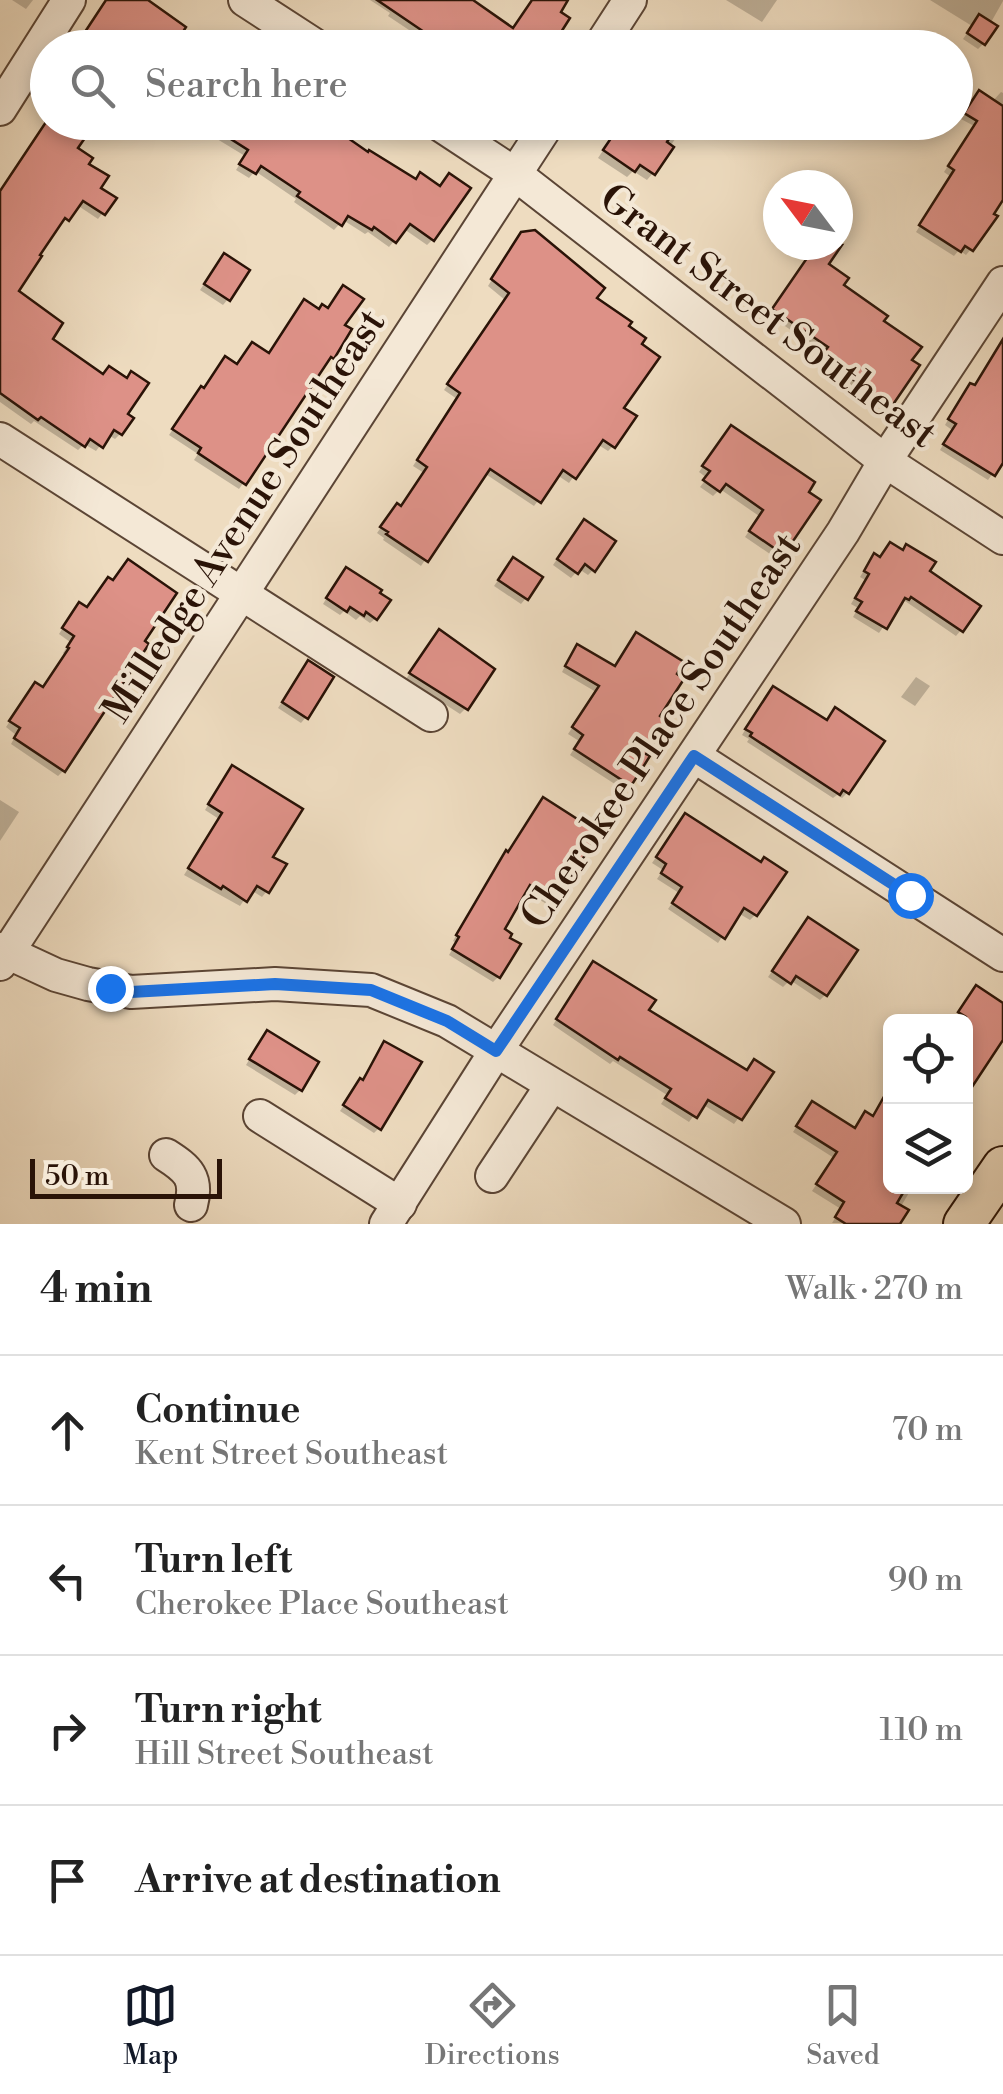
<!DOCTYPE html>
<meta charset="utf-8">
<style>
:root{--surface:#fff;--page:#f2f2f2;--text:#222;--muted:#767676;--line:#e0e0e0;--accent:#111827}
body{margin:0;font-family:"Libre Bodoni",serif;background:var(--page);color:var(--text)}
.controls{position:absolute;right:30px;bottom:30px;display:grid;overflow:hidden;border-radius:15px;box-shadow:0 5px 15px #0003}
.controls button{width:90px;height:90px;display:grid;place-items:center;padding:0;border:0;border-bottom:2px solid var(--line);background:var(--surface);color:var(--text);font:50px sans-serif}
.compass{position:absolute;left:763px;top:170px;width:90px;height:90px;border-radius:50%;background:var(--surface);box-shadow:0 5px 15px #0003;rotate:302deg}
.scale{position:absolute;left:30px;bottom:25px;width:192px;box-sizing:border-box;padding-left:10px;border:5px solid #2a1307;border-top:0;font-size:28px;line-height:35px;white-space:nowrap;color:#2a1307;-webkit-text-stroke:8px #f4e8d6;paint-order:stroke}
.stop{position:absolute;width:30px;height:30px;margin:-22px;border:8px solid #1a73e8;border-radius:50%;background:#fff}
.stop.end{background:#1a73e8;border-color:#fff;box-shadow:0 2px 10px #0008}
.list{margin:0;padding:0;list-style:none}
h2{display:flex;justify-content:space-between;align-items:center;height:130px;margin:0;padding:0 40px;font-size:42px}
h2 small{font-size:32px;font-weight:400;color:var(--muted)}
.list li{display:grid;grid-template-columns:65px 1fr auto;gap:30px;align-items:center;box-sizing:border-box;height:150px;padding:0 40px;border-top:2px solid var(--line)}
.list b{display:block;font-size:38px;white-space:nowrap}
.list p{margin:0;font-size:32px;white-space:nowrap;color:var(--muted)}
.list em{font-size:32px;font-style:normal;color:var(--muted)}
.icon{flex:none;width:55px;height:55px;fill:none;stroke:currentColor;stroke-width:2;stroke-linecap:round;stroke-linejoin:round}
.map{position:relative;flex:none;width:1003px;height:1224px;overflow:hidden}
.search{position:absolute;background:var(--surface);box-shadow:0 5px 15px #0003;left:30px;right:30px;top:30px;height:110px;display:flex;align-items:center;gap:25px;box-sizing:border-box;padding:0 35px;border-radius:55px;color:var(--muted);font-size:38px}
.sheet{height:730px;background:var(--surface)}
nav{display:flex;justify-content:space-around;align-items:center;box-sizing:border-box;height:140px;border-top:2px solid var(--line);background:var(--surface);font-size:28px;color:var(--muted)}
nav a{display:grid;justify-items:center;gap:5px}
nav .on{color:var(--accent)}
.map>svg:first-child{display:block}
.shadow{fill:#0003}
.building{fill:#dd9187;stroke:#2a1307;stroke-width:2.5}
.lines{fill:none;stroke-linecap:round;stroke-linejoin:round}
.minor-casing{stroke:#5b4535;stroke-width:36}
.major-casing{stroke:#2a1307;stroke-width:44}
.minor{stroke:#f4e8d6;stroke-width:32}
.major{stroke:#eedcc0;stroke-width:40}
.route{stroke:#1a73e8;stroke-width:12}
.labels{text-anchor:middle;stroke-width:8;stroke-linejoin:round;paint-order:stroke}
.street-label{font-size:40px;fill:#2a1307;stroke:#f4e8d6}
</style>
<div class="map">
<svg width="1003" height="1224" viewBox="0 0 1003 1224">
<rect width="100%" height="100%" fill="#eedcc0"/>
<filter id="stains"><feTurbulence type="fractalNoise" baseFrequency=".002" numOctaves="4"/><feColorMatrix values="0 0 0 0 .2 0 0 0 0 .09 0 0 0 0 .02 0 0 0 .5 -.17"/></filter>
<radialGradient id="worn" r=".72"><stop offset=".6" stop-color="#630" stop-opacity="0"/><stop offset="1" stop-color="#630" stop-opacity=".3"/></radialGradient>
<g class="shadow">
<path d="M12 0H33L26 9Z"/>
<path d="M107 0H142L177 36 194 48H82L78 44Z"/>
<path d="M370 0H468L512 30 533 1 544 8 547 6 567 19 548 48H432L433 46 388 16 390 13Z"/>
<path d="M726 0H777L762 22Z"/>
<path d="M930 0H1003V1L990 24 983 44 978 49 963 39 972 26Z"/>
<path d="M670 41 680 48H664Z"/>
<path d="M1001 92 1003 93V196L971 249 966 255 959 250 954 256 916 232 951 177 944 172 974 126 961 119 974 99 992 102Z"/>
<path d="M48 101V117L40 112Z"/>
<path d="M48 121 75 149 97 188 113 199 98 219 77 205 62 224 59 222 16 291 49 339 124 414 120 434 115 439 108 435 96 451 84 444 78 450 34 421 31 424 0 402V192Z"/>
<path d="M173 122H320L432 240 427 245 404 229 389 247 368 232 365 234 343 220 334 230 294 202 296 199 255 171 249 178 236 170 245 156 194 125 188 132Z"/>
<path d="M622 122H686L653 173 647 180 633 171 627 177 598 158Z"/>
<path d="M516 241 594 298 613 446 608 451 597 444 569 483 557 475 534 506 484 473 421 566 383 540 384 538 377 533 392 512 400 508 424 473 413 466 457 399 444 390 505 300 488 286Z"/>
<path d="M818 245H825V264L840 286 881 322 909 361 917 366 885 410 817 363 824 353 769 315Z"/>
<path d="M219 262 228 299 223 305 200 290Z"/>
<path d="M327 311 342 325 332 357 239 489 194 460 198 454 169 435 196 395 237 367 268 355 318 312Z"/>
<path d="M1003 361V459L988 480 940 450 952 430 945 425 965 391 973 388Z"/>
<path d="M726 434 785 548 780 553 774 549 770 554 745 537 759 516 720 489 713 496 700 487 707 478 699 472Z"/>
<path d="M579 527 593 570 588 575 579 569 571 578 553 565Z"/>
<path d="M869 562 927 572 961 630 956 636 905 601 899 604 879 633 853 617 858 608 851 604 865 580 860 577Z"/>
<path d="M508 566 526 598 521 604 494 586Z"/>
<path d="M341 575 376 618 370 623 360 616 356 620 344 611 340 615 323 604Z"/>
<path d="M86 609 63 771 58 776 11 744 16 735 6 727 30 691 42 690 65 655 63 653 70 642 59 634 74 610Z"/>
<path d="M434 638 466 708 460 714 406 679Z"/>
<path d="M572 653 614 669 673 675 643 754 647 757 624 790 570 755 579 741 568 734 596 692 562 672Z"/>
<path d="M308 663 306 717 301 723 278 708Z"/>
<path d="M916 677 930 686 915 706 901 697Z"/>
<path d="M768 694 847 793 842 798 837 795 833 798 747 742 749 739 742 735Z"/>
<path d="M227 774 270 858 267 891 262 897 251 890 240 906 184 875 219 819 205 810Z"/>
<path d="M0 800 19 812 0 841Z"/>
<path d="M685 816 761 864 783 873 755 915 750 920 738 913 718 943 668 909 679 893 657 879 663 870 652 863Z"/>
<path d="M596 833 548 905 524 890 501 930 498 977 493 982 449 955 456 943 453 941 501 859 507 854Z"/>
<path d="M804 925 825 995 820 1000 790 980 783 987 768 977Z"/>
<path d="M588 970 646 1011 746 1072 771 1073 734 1124 702 1104 689 1122 661 1104 667 1095 613 1061 610 1064 553 1025Z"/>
<path d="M971 993 1003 1006V1036L966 1091V1022H952Z"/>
<path d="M262 1038 300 1090 295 1095 246 1065Z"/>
<path d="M385 1044 379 1128 374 1133 340 1111Z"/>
<path d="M807 1110 854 1130 865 1115 872 1118 888 1116 890 1113V1186H913L900 1208 897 1224 832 1223 841 1209 812 1191 834 1158 793 1132Z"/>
</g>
<g class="building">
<path d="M106 0H148L186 27 181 35 198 48H96L81 38Z"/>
<path d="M377 0H473L513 28 532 0H568L561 12 570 18 551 48H431L436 40Z"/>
<path d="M979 14 998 26 985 45 967 33Z"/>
<path d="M979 90 1003 106V200L994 214 998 216 973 251 965 246 961 252 919 225 954 170 948 166 977 121 964 113Z"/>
<path d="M46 122H96L78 148 93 158 89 164 109 176 101 188 117 198 105 215 83 201 69 221 65 218 40 255 42 256 19 291 63 323 53 339 103 374 109 366 127 378 131 371 149 383 128 414 134 418 122 435 114 430 103 448 90 439 85 447 41 417 38 420 0 393V191Z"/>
<path d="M204 122H325L368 152 369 150 416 179 420 172 440 186 449 173 471 188 434 241 410 224 396 243 374 227 372 230 348 216 342 226 297 196 300 192 261 166 256 174 239 164 248 150Z"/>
<path d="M622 122H679L667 142 674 147 655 175 640 165 635 172 603 150Z"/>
<path d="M535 230 605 288 597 298 632 322 629 326 646 338 642 344 660 357 624 408 637 416 615 448 603 440 576 479 563 470 541 503 490 469 428 562 386 534 388 532 380 527 397 503 401 506 427 467 417 460 460 393 447 384 509 293 491 279 521 232Z"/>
<path d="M816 245H842L829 264 849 278 844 285 888 316 884 321 922 347 912 360 920 365 892 406 820 357 828 347 772 309Z"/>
<path d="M224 253 250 270 230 301 204 284Z"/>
<path d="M343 285 364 299 345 325 352 329 334 359 331 357 246 485 198 453 201 448 172 429 201 386 204 388 225 356 237 364 252 342 269 353 304 299 319 309 322 304 328 308Z"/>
<path d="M1003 339V463L995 476 943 444 956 424 948 419 970 383 975 385Z"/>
<path d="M731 425 815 482 809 492 821 500 787 550 781 545 777 550 749 531 763 510 726 484 720 492 703 480 710 471 702 466Z"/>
<path d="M584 519 616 541 595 572 585 564 578 574 557 559Z"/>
<path d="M890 542 903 550 906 544 936 562 930 571 981 606 963 632 911 597 909 600 905 598 887 629 856 611 862 602 855 598 869 574 864 571 874 553 880 557Z"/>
<path d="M513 557 543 577 528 600 498 580Z"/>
<path d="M128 559 177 593 145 641 149 644 65 772 14 738 20 728 9 721 35 682 43 687 69 648 67 647 74 636 62 628 79 602 87 607 108 577 113 580Z"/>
<path d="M346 567 382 590 380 593 391 600 377 620 366 612 364 616 350 607 347 612 326 598Z"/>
<path d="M439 629 495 669 468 710 409 673Z"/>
<path d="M636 632 684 662 677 674 684 679 660 716 668 722 646 754 650 756 631 786 574 749 583 735 572 727 599 686 565 666 577 644 615 666Z"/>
<path d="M308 660 334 677 308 719 282 702Z"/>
<path d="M773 686 827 720 835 707 885 741 849 794 843 790 840 795 750 736 752 733 745 729Z"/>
<path d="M232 765 303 809 273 857 287 864 269 893 257 886 247 902 223 886 221 889 188 868 222 813 208 804Z"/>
<path d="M543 797 599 833 556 901 530 885 505 929 512 934 510 938 521 944 500 978 452 949 459 937 456 935 506 850 508 852Z"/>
<path d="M685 813 761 862 764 857 787 872 757 916 744 908 725 939 672 903 682 887 661 873 666 864 656 857Z"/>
<path d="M808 917 858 950 827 996 796 976 791 984 772 971Z"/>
<path d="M593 961 656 1000 649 1010 747 1070 754 1059 774 1072 742 1120 708 1100 697 1118 665 1098 671 1089 620 1057 618 1060 556 1019Z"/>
<path d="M976 985 1003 1003V1040L966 1096V1017L958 1012Z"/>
<path d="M267 1030 319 1062 302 1091 249 1059Z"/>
<path d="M384 1041 422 1062 381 1130 343 1105 360 1078 363 1080Z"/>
<path d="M890 1086V1186H907L897 1203 909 1210 900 1224H846L835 1217 844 1202 816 1184 837 1152 796 1126 812 1101 855 1128 865 1111 873 1116Z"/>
</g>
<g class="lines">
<g class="minor-casing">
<g id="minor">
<path d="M245 0 319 48"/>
<path d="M599 48 630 0"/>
<path d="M0 109 69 0"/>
<path d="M436 122 515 174 885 461 1003 538"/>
<path d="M0 439 431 715"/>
<path d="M694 756 1003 955"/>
<path d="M0 949 56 975 88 984 131 992 275 984 371 990 447 1021 784 1224"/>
<path d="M0 964 549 122"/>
<path d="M260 1116 400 1204"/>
<path d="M166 1155C188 1169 198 1178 191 1205"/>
<path d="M492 1176 552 1085"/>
<path d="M386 1224 496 1051 843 532 885 461 1003 283"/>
</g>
</g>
<g class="major-casing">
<path id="major" d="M964 1224 1003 1167"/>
</g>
<use href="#minor" class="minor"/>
<use href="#major" class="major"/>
</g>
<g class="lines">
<path class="route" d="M110 988 131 992 275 984 371 990 447 1021 496 1051 694 756 910 895"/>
</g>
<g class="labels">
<g class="street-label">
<text transform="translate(769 315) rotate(37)" y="14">Grant Street Southeast</text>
<text transform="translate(243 515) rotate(-57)" y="14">Milledge Avenue Southeast</text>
<text transform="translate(660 730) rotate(-56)" y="14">Cherokee Place Southeast</text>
</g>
</g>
<rect width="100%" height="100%" filter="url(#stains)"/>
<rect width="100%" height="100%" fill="url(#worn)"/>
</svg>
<div class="controls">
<button><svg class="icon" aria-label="locate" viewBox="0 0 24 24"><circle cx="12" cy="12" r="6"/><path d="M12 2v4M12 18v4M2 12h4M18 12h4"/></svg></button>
<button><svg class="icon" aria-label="layers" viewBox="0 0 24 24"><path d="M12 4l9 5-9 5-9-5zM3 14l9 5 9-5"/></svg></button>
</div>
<svg class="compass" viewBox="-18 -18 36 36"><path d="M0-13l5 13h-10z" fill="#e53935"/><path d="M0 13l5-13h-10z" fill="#767676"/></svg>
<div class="scale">50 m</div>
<div class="stop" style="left:910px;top:895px"></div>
<div class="stop end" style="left:110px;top:988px"></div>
<div class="search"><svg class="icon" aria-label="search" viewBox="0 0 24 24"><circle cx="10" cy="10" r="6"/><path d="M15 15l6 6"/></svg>Search here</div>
</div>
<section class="sheet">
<h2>4 min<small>Walk · 270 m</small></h2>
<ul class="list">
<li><svg class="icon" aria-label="ahead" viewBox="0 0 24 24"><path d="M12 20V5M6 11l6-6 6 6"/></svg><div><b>Continue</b><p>Kent Street Southeast</p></div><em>70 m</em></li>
<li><svg class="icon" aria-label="left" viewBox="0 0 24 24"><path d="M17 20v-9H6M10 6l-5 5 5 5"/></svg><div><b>Turn left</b><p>Cherokee Place Southeast</p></div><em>90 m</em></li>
<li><svg class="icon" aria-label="right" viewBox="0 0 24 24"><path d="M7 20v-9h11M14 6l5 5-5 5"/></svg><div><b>Turn right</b><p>Hill Street Southeast</p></div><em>110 m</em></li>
<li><svg class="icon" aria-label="arrive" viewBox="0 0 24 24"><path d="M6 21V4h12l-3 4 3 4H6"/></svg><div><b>Arrive at destination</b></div></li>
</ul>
</section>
<nav>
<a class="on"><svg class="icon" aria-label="map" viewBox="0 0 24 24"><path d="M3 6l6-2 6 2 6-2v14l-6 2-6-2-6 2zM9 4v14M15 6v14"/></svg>Map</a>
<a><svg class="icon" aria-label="directions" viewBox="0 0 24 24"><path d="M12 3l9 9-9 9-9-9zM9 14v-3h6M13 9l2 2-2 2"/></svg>Directions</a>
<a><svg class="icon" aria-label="saved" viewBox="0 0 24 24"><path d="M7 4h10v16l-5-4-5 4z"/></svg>Saved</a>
</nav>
